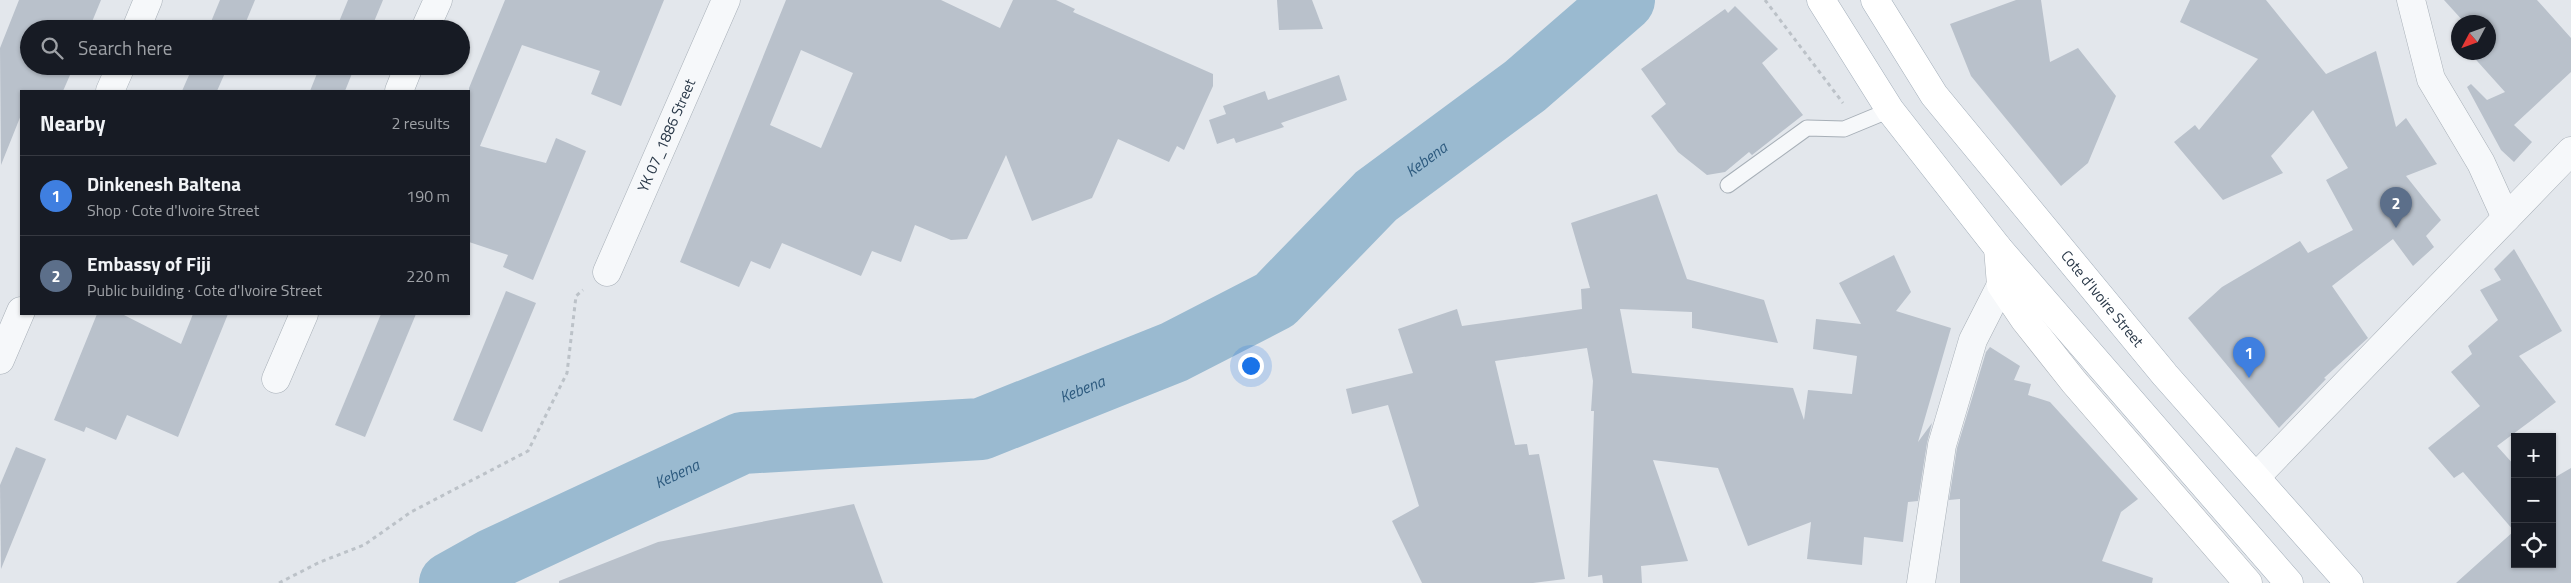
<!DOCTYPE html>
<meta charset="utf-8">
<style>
:root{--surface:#171b24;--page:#20242c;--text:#f1f3f6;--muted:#9ea1a6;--line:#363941;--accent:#ea580c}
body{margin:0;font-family:"Titillium Web",sans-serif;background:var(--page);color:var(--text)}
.controls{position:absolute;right:15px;bottom:15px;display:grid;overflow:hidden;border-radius:0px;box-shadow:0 1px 4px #0004}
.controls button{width:45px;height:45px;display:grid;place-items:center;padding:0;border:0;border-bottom:1px solid var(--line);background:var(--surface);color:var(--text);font:25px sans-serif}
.compass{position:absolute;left:2451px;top:15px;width:45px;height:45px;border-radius:50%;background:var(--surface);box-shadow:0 1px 4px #0004;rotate:229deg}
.you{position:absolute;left:1250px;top:365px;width:18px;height:18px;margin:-12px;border:4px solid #fff;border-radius:50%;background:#1a73e8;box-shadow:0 0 0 8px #1a73e833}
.badge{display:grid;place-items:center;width:32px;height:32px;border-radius:50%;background:var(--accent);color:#fff;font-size:16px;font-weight:700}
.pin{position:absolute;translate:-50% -41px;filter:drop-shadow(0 1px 2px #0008)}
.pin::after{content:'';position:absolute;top:26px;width:18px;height:15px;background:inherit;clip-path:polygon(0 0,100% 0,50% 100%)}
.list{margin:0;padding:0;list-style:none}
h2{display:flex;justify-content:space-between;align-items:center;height:65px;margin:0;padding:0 20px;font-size:21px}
h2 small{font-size:16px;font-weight:400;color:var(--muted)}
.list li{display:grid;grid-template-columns:32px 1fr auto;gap:15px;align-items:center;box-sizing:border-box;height:80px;padding:0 20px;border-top:1px solid var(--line)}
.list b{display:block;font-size:19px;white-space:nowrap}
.list p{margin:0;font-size:16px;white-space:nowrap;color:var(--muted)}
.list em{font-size:16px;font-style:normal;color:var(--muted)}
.icon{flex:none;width:28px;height:28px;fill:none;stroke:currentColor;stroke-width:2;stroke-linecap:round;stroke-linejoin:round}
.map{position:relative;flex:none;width:2571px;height:583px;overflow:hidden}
.search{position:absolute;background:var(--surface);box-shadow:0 1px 4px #0004;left:20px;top:20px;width:450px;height:55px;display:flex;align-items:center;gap:12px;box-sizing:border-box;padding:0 18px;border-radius:28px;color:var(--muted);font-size:19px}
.panel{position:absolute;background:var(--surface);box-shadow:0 1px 4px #0004;left:20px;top:90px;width:450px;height:225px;border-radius:0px}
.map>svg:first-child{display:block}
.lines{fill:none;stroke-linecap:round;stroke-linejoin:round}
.river{stroke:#9abad0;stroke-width:62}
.building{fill:#b9c1cb;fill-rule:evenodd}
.lane-casing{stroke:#a7afb7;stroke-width:17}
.street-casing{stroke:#a7afb7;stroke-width:29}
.secondary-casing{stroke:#a7afb7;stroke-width:29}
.primary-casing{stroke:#a1adb9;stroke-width:29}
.path{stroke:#bcc2c8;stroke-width:3;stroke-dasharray:4 4;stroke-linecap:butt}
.lane{stroke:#f6f8fa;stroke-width:15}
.street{stroke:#f6f8fa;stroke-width:28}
.secondary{stroke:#fff;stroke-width:28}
.primary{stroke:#fff;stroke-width:28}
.labels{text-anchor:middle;stroke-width:5;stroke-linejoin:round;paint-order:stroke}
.street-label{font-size:15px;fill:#283747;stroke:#f3f6f9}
.water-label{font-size:16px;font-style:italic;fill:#2e5b7f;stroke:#f3f6f9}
</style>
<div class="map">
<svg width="2571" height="583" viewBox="0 0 2571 583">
<rect width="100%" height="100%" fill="#e3e7ec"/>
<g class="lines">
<path class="river" id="s1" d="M450 583 493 559 742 443 981 429 1174 352 1275 300 1376 196 1525 86 1624 0"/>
</g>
<g class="building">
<path d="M19 0H101L89 29H29V66H74L63 91H21V115L1 165 0 48Z"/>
<path d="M220 0H255L243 29H208Z"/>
<path d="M348 0H383L371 29H336Z"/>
<path d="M505 0H664L621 106 591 94 600 71 522 45 480 146 546 163 556 138 586 151 533 280 503 267 508 255 469 242V88Z"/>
<path d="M786 0H941L1000 28 1013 0H1056L1075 9 1073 12 1213 74V86L1184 150 1177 146 1169 162 1118 139 1092 198 1032 221 1006 155 967 239 951 240 915 225 901 262 872 251 861 276 782 243 770 269 751 261 739 287 680 262ZM801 50 853 73 821 148 770 125Z"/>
<path d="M1277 0H1312L1323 29 1279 30Z"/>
<path d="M2016 0H2041L2050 62 2078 48 2116 96 2088 163 2061 186 1971 76 1950 24Z"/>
<path d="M2190 0H2266L2326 74 2376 51 2396 127 2406 118 2437 164 2406 176 2441 220 2426 236 2434 247 2413 266 2393 239 2332 286 2368 338 2324 378 2326 379 2279 428 2188 318 2222 287 2300 241 2308 253 2353 230 2326 180 2348 168 2313 110 2271 156 2283 173 2223 200 2174 142 2195 125 2199 130 2258 59 2180 22Z"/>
<path d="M2444 0H2537L2571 38V72L2514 125 2532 142 2514 162 2501 150 2467 87 2471 84 2487 100 2505 92 2469 52H2491L2488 50V22H2464Z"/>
<path d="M1735 6 1778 49 1762 63 1803 115 1752 155 1749 152 1725 172 1707 175 1678 152 1651 116 1666 104 1641 69 1725 9 1728 13Z"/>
<path d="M193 66H228L217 91H182Z"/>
<path d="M320 66H355L345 91H310Z"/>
<path d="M1339 75 1347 100 1281 123 1284 127 1236 143 1234 138 1217 144 1209 120 1226 114 1223 106 1265 91 1268 100Z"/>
<path d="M1657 194 1687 279 1764 300 1778 343 1692 328V312L1620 309 1632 373 1793 388 1804 420 1808 390 1852 394 1857 356 1813 349 1816 319 1861 324 1839 283 1894 255 1911 292 1896 311 1951 328 1918 442 1932 423 1927 443 1918 501 1908 502 1903 542 1864 537 1862 565 1807 559 1811 522 1748 546 1718 468 1653 460 1688 561 1641 566 1642 583H1603L1602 575 1588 577 1594 411H1591L1593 381 1587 348 1495 361 1515 445 1527 444 1529 455 1539 454 1565 579 1533 583H1422L1392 521 1419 506 1388 405 1352 414 1346 389 1413 373 1398 329 1457 309 1462 326 1582 309 1581 289 1590 288 1571 223Z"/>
<path d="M2514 249 2562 331 2519 356 2556 402 2497 446 2515 466V564H2552V479L2571 468V583H2456L2514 531 2463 472 2454 478 2428 448 2480 406 2451 372 2472 354 2468 346 2498 320 2480 290 2501 280 2494 269Z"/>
<path d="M506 291 536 303 482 432 453 420Z"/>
<path d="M97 314H122L181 344 193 314H228L178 437 127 415 116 440 86 427 84 432 54 420Z"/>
<path d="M381 314H416L365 437 335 425Z"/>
<path d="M1990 347 2020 366 2014 380 2031 384 2028 395 2050 402 2138 499 2121 512 2102 561 2153 578 2152 583H1960V499L1949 500 1957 448 1986 352Z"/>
<path d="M16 447 46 459 1 569 0 485Z"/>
<path d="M854 504 883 583H559V581L658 542Z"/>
</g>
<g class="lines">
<g class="lane-casing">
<path id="lane" d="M1728 185 1807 128 1844 129 1890 110"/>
</g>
<g class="street-casing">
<g id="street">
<path d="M2411 0 2431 79 2481 163 2506 218"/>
<path d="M136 29 148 0"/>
<path d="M425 29 438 0"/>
<path d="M110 91 121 66"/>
<path d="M399 91 409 66"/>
<path id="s2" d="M607 272 726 0"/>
<path d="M0 360 21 311"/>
<path d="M276 379 304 314"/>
<path d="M2256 477 2571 151"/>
<path d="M1921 583 1942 445 1973 340 2001 285"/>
</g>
</g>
<g class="secondary-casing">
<path id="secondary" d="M1998 248 2001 285 2024 319 2074 382 2248 583"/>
</g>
<g class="primary-casing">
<g id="primary">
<path d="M1821 0 1890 110 1998 248 2289 583"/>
<path id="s3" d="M1875 0 1934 95 2165 375 2349 583"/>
</g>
</g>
<g class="path">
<path d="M1765 0 1843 103"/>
<path d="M279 583 320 562 364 545 411 512 528 451 567 373 576 296 583 290"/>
</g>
<use href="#lane" class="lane"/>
<use href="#street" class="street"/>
<use href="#secondary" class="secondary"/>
<use href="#primary" class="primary"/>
</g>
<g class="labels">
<g class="street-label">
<text dy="5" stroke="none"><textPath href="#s2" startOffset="149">YK 07_1886 Street</textPath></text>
<text dy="5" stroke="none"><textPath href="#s3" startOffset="376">Cote d'Ivoire Street</textPath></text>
</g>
<g class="water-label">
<text dy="6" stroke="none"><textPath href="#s1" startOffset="1092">Kebena</textPath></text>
<text dy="6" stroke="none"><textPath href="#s1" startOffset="672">Kebena</textPath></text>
<text dy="6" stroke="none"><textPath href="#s1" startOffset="252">Kebena</textPath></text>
</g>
</g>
</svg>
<div class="controls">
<button>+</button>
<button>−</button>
<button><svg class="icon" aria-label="locate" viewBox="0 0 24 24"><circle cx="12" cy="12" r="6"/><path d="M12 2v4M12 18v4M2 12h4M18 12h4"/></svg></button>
</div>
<svg class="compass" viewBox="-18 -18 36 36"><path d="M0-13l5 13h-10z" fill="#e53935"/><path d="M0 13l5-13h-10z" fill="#9ea1a6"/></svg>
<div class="you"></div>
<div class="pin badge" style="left:2249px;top:378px;background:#3f7fe0">1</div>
<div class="pin badge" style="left:2396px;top:228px;background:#5c6f8a">2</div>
<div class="search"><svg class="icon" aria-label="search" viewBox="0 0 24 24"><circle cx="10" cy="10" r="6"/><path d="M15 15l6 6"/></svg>Search here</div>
<section class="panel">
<h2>Nearby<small>2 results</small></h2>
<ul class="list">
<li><span class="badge" style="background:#3f7fe0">1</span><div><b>Dinkenesh Baltena</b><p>Shop · Cote d'Ivoire Street</p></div><em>190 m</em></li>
<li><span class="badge" style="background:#5c6f8a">2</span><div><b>Embassy of Fiji</b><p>Public building · Cote d'Ivoire Street</p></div><em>220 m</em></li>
</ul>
</section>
</div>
